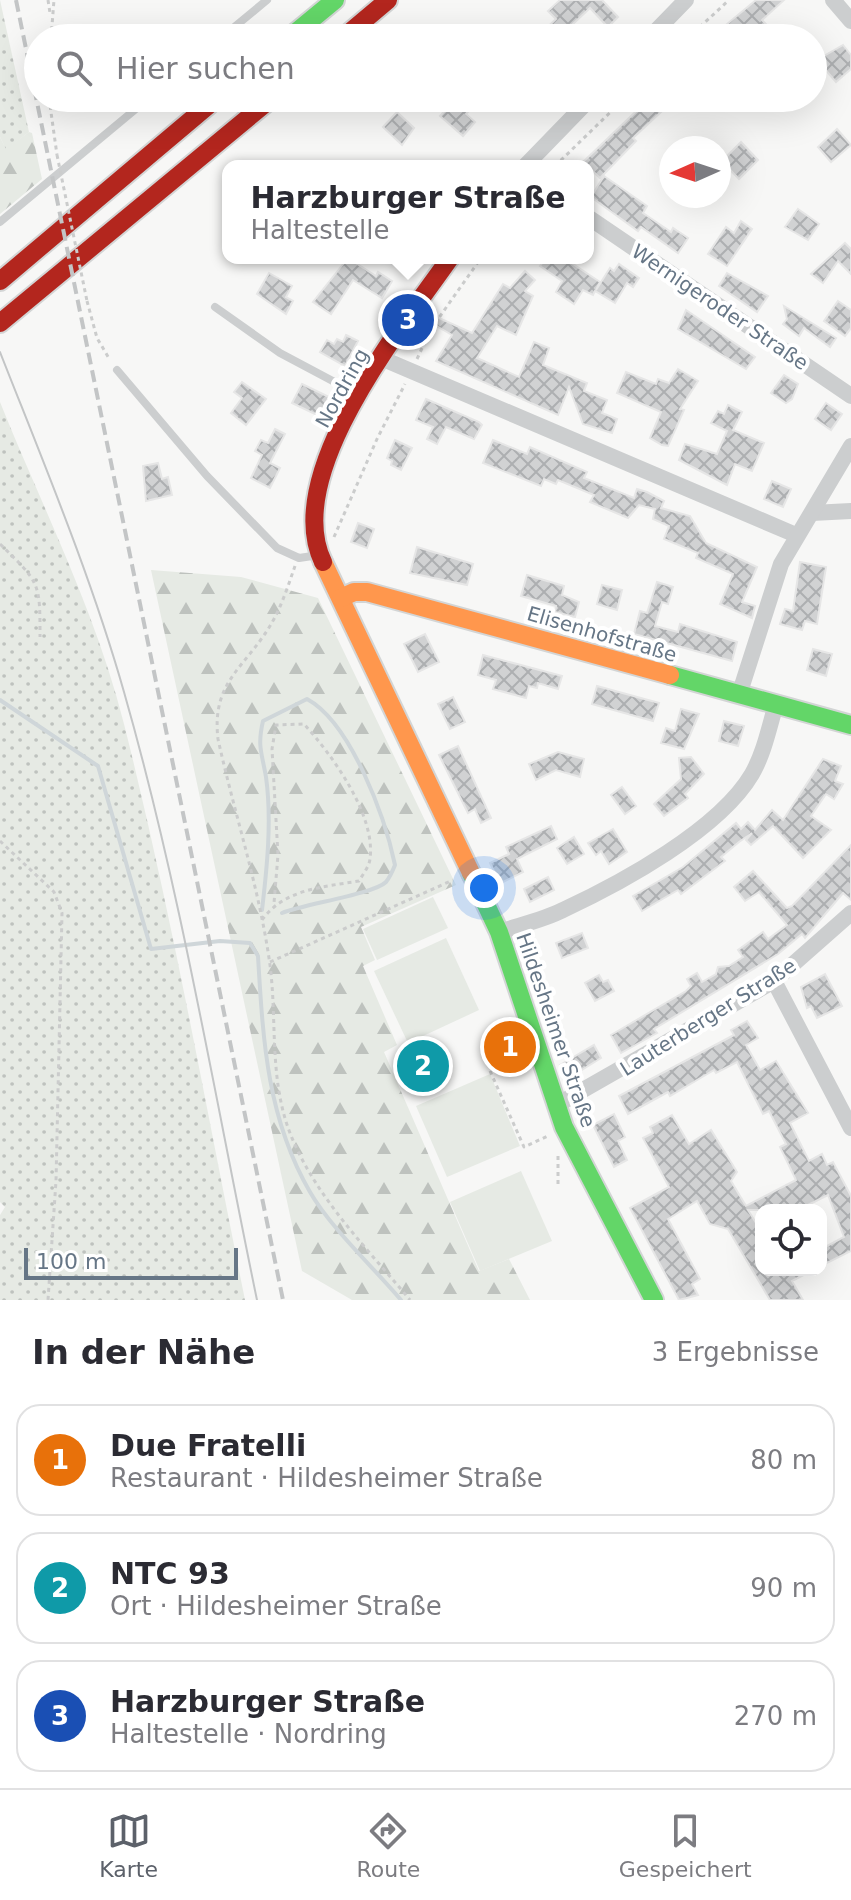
<!DOCTYPE html>
<html lang="de">
<meta charset="utf-8">
<style>
:root{--surface:#fff;--page:#f7f7f7;--text:#2b2b33;--muted:#7c7c81;--line:#e1e1e2;--accent:#5c616a}
body{margin:0;font-family:"DejaVu Sans",sans-serif;background:var(--page);color:var(--text)}
.controls{position:absolute;right:24px;bottom:24px;display:grid;overflow:hidden;border-radius:16px;box-shadow:0 8px 32px #0002}
.controls button{width:72px;height:72px;display:grid;place-items:center;padding:0;border:0;border-bottom:2px solid var(--line);background:var(--surface);color:var(--text);font:40px sans-serif}
.compass{position:absolute;left:659px;top:136px;width:72px;height:72px;border-radius:50%;background:var(--surface);box-shadow:0 8px 32px #0002;rotate:267deg}
.scale{position:absolute;left:24px;bottom:20px;width:214px;box-sizing:border-box;padding-left:8px;border:4px solid #667686;border-top:0;font-size:22px;line-height:28px;white-space:nowrap;color:#667686;-webkit-text-stroke:6px #fff;paint-order:stroke}
.you{position:absolute;left:484px;top:888px;width:28px;height:28px;margin:-20px;border:6px solid #fff;border-radius:50%;background:#1a73e8;box-shadow:0 0 0 12px #1a73e833}
.badge{display:grid;place-items:center;width:52px;height:52px;border-radius:50%;background:var(--accent);color:#fff;font-size:26px;font-weight:700}
.pin{position:absolute;translate:-50% -50%;border:4px solid #fff;box-shadow:0 2px 8px #0006}
.popup{position:absolute;left:222px;top:160px;width:372px;height:104px;box-sizing:border-box;display:grid;place-content:center;border-radius:16px;background:var(--surface);filter:drop-shadow(0 2px 6px #0005);font-size:26px;white-space:nowrap;color:var(--muted)}
.popup b{font-size:30px;color:var(--text)}
.popup::after{content:'';position:absolute;left:50%;top:100%;margin-left:-16px;border:16px solid transparent;border-top-color:var(--surface)}
.list{margin:0;padding:0;list-style:none}
h2{display:flex;justify-content:space-between;align-items:center;height:104px;margin:0;padding:0 32px;font-size:34px}
h2 small{font-size:26px;font-weight:400;color:var(--muted)}
.list li{display:grid;grid-template-columns:52px 1fr auto;gap:24px;align-items:center;box-sizing:border-box;height:112px;margin:0 16px 16px;padding:0 16px;border:2px solid var(--line);border-radius:24px}
.list b{display:block;font-size:30px;white-space:nowrap}
.list p{margin:0;font-size:26px;white-space:nowrap;color:var(--muted)}
.list em{font-size:26px;font-style:normal;color:var(--muted)}
.icon{flex:none;width:44px;height:44px;fill:none;stroke:currentColor;stroke-width:2;stroke-linecap:round;stroke-linejoin:round}
.map{position:relative;flex:none;width:851px;height:1300px;overflow:hidden}
.search{position:absolute;background:var(--surface);box-shadow:0 8px 32px #0002;left:24px;right:24px;top:24px;height:88px;display:flex;align-items:center;gap:20px;box-sizing:border-box;padding:0 28px;border-radius:44px;color:var(--muted);font-size:30px}
.sheet{height:488px;background:var(--surface)}
nav{display:flex;justify-content:space-around;align-items:center;box-sizing:border-box;height:112px;border-top:2px solid var(--line);background:var(--surface);font-size:22px;color:var(--muted)}
nav a{display:grid;justify-items:center;gap:4px}
nav .on{color:var(--accent)}
.map>svg:first-child{display:block}
.grass{fill:url(#grass-dots)}
.forest{fill:url(#forest-firs)}
.pitch{fill:#e6eae4}
.lines{fill:none;stroke-linecap:round;stroke-linejoin:round}
.stream{stroke:#cfd6d9;stroke-width:4}
.building{fill:url(#building-cross-hatch);stroke:#e6e6e6;stroke-width:2}
.fast-casing{stroke:#d3d5d5;stroke-width:22}
.slow-casing{stroke:#d3d5d5;stroke-width:22}
.jam-casing{stroke:#d3d5d5;stroke-width:22}
.path{stroke:#cbcccc;stroke-width:3;stroke-dasharray:4 4;stroke-linecap:butt}
.lane{stroke:#cccecf;stroke-width:8}
.street{stroke:#cccecf;stroke-width:16}
.fast{stroke:#63d668;stroke-width:18}
.slow{stroke:#ff974d;stroke-width:18}
.jam{stroke:#b3261e;stroke-width:18}
.tram{stroke:#c3c5c6;stroke-width:2}
.rail{stroke:#c3c5c6;stroke-width:4;stroke-dasharray:12 6;stroke-linecap:butt}
.path-bridge{stroke:#cbcccc;stroke-width:3;stroke-dasharray:4 4;stroke-linecap:butt}
.labels{text-anchor:middle;stroke-width:8;stroke-linejoin:round;paint-order:stroke}
.street-label{font-size:20px;fill:#667686;stroke:#fff}
</style>
<div class="map">
<svg width="851" height="1300" viewBox="0 0 851 1300">
<defs>
<pattern id="grass-dots" width="8" height="8" patternUnits="userSpaceOnUse" patternTransform="scale(2)"><rect width="8" height="8" fill="#e6eae4"/><path d="M2 2h.1M6 6h.1" fill="none" stroke="#bec2be" stroke-width="1.8" stroke-linecap="round"/></pattern>
<pattern id="forest-firs" width="22" height="20" patternUnits="userSpaceOnUse" patternTransform="scale(2)"><rect width="22" height="20" fill="#e6eae4"/><path d="M5 1l3.5 6h-7zM16 11l3.5 6h-7z" fill="#bec2be"/></pattern>
<pattern id="building-cross-hatch" width="8" height="8" patternUnits="userSpaceOnUse" patternTransform="scale(2)"><rect width="8" height="8" fill="#d1d2d3"/><path d="M0 0l8 8M0 8l8-8" fill="none" stroke="#adafb1"/></pattern>
</defs>
<rect width="100%" height="100%" fill="#f7f7f6"/>
<g class="grass">
<path d="M0 0 29 132 6 150 0 137Z"/>
<path d="M0 402C43 509 96 612 124 724 172 914 206 1108 245 1300H0V1215L5 1207 0 1202Z"/>
</g>
<g class="forest">
<path d="M29 132 32 133 42 179 0 214V137L6 149Z"/>
<path d="M151 570 241 577 318 598 456 885 361 927 375 960 363 966 397 1045 384 1052 479 1271 509 1259 530 1300H352L302 1271Z"/>
</g>
<g class="pitch">
<path d="M433 897 448 928 377 960 363 929Z"/>
<path d="M446 938 479 1010 408 1043 374 971Z"/>
<path d="M490 1074 520 1146 447 1177 416 1106Z"/>
<path d="M521 1171 552 1241 480 1271 450 1202Z"/>
</g>
<g class="lines">
<g class="stream">
<path d="M0 700 98 766 151 949 220 941 250 943 258 956C263 1040 267 1118 310 1192 330 1227 374 1268 401 1300"/>
<path d="M262 910C267 868 272 820 266 777 262 753 257 747 263 721L307 699C351 723 385 817 395 865 393 870 390 877 386 882 374 894 304 904 282 913"/>
</g>
</g>
<g class="building">
<path d="M560 0H602L618 17 608 27 590 8 558 38H536L556 19 548 11Z"/>
<path d="M756 0H784L762 20 779 38H729L721 29Z"/>
<path d="M843 45 851 55V69L836 82 817 60Z"/>
<path d="M456 98H480L466 114 475 122 463 136 440 116Z"/>
<path d="M650 98H676L633 138 636 141 600 178 583 162Z"/>
<path d="M397 112 414 128 402 145 383 127Z"/>
<path d="M837 129 851 145 831 162 818 147Z"/>
<path d="M741 142 758 160 739 179 722 161Z"/>
<path d="M604 176 647 206 643 213 671 232 673 228 688 238 678 253 641 227 638 231 591 197Z"/>
<path d="M798 209 819 224 808 240 785 227Z"/>
<path d="M741 221 752 229 727 266 708 254 726 227 734 233Z"/>
<path d="M845 243 851 249V274L838 261 823 283 811 274Z"/>
<path d="M348 258 376 276 378 272 392 281 382 298 353 280 331 314 313 302Z"/>
<path d="M546 258H564L600 282 596 290 610 268 614 271 619 264 639 278 633 287 627 283 615 303 595 291 593 295 583 290 574 304 556 292 562 281 540 266Z"/>
<path d="M525 271 535 280 525 291 533 296 516 335 497 326 477 358 519 377 534 342 549 348 543 365 587 383 584 391 607 400 602 413 617 419 612 433 583 424 569 387 558 415 436 361 452 335 433 324 437 317 472 333 503 284 510 288Z"/>
<path d="M269 273 292 286 286 297 293 301 286 314 257 294Z"/>
<path d="M727 273 768 296 757 312 719 286Z"/>
<path d="M838 301 851 310V328L845 336 824 321Z"/>
<path d="M784 306 836 338 830 347 804 328 799 336 783 324 787 319Z"/>
<path d="M686 310 755 357 746 369 678 329Z"/>
<path d="M346 335 358 341 345 366 320 352 327 340 334 344 337 339 343 342Z"/>
<path d="M678 369 698 381 680 409 684 410 668 446 662 445 650 438 661 412 617 393 626 372 656 384 658 379 669 383Z"/>
<path d="M784 375 798 384 792 399 786 403 771 393Z"/>
<path d="M242 382 266 399 246 425 231 413 242 398 234 392Z"/>
<path d="M302 384 329 397 319 416 292 403Z"/>
<path d="M426 399 479 422 482 425 474 439 446 427 437 444 427 439 433 427 416 420Z"/>
<path d="M826 403 842 414 831 430 815 419Z"/>
<path d="M728 405 742 412 733 430 764 443 752 471 735 464 727 485 679 460 685 444 717 454 727 431 711 423 718 411 724 414Z"/>
<path d="M275 429 285 434 270 463 280 468 270 488 251 478 262 455 255 451 261 440 268 443Z"/>
<path d="M395 440 412 448 401 470 391 465 392 461 387 458Z"/>
<path d="M493 440 527 454 530 447 587 472 584 478 634 498 637 489 647 492 664 501 661 508 690 516 706 543 757 567 742 602 755 606 752 618 720 604 733 574 696 558 698 553 664 539 669 526 653 519 655 509 639 505 628 518 590 502 594 495 558 480 556 484 544 479 541 486 483 463Z"/>
<path d="M158 463 162 479 168 477 172 495 146 501 143 466Z"/>
<path d="M772 481 791 489 783 507 764 499Z"/>
<path d="M358 523 374 529 367 548 351 542Z"/>
<path d="M417 547 473 564 467 585 410 573Z"/>
<path d="M800 562 826 567 817 624 805 621 802 630 780 624 785 609 793 611Z"/>
<path d="M527 575 564 586 562 595 579 602 575 617 555 612 556 606 521 596Z"/>
<path d="M657 582 673 587 668 604 662 602 655 626 678 632 680 624 737 642 732 661 634 634 640 611 647 613Z"/>
<path d="M602 585 622 590 617 610 597 604Z"/>
<path d="M425 634 439 662 418 672 404 644Z"/>
<path d="M813 649 832 654 826 676 807 670Z"/>
<path d="M483 655 562 676 558 689 538 683 537 688 529 686 526 698 493 689 496 680 478 675Z"/>
<path d="M597 686 659 703 653 721 592 704Z"/>
<path d="M453 697 465 722 450 729 438 704Z"/>
<path d="M681 709 699 714 684 749 661 743 666 728 675 731Z"/>
<path d="M724 721 744 726 738 746 719 741Z"/>
<path d="M458 746 491 818 481 823 475 809 468 813 439 755Z"/>
<path d="M558 752 584 759 580 777 556 770 536 780 529 764Z"/>
<path d="M691 757 704 774 685 794 688 798 664 816 654 804 681 779 679 758Z"/>
<path d="M823 759 841 766 835 781 843 784 834 799 826 794 811 816 831 830 803 858 773 826 751 845 746 840 752 833 739 842 721 857 725 861 681 894 678 890 642 911 633 896 683 867 736 823 741 829 748 822 755 830 772 810 783 820Z"/>
<path d="M622 787 636 806 625 814 611 795Z"/>
<path d="M551 826 557 839 517 859 523 872 503 882 498 879 490 863 509 854 506 847Z"/>
<path d="M613 829 627 852 609 864 601 851 596 855 588 843Z"/>
<path d="M574 837 584 854 567 864 557 848Z"/>
<path d="M851 845V900L843 893 805 938 802 934 778 954 654 1029 657 1033 621 1053 611 1035 686 991 691 986 687 979 697 973 702 982 716 974 718 967 729 966 743 957 738 950 763 932 768 939 787 925 759 892 745 901 734 887 753 871 787 908 792 906Z"/>
<path d="M548 877 554 890 530 902 524 889Z"/>
<path d="M582 933 588 948 562 958 556 943Z"/>
<path d="M825 974 842 1006 817 1018 811 1006 807 1008 801 987Z"/>
<path d="M599 975 603 982 608 980 614 991 595 1001 585 983Z"/>
<path d="M747 1021 758 1038 746 1045 760 1070 776 1061 808 1113 790 1123 809 1161 822 1154 827 1165 833 1162 851 1196V1251L821 1266V1249L844 1237 828 1195 798 1210H748L761 1231V1270H813L792 1281 803 1300H770L728 1229 710 1224 697 1201 668 1219 700 1279 692 1284 698 1295 679 1300 630 1208 669 1187 643 1138 653 1133 650 1127 672 1115 689 1144 711 1130 737 1172 731 1181 746 1206 796 1180 780 1147 786 1144 769 1111 763 1114 737 1062 716 1073 714 1070 670 1096 668 1092 628 1114 619 1096 734 1035 731 1030Z"/>
<path d="M424 1040 445 1082 422 1093 402 1051Z"/>
<path d="M594 1045 601 1058 577 1073 580 1077 571 1083 560 1065Z"/>
<path d="M614 1114 625 1137 618 1141 627 1160 614 1167 593 1125Z"/>
</g>
<g class="lines">
<g class="fast-casing">
<g id="fast">
<path d="M289 38 335 0"/>
<path d="M670 675 851 725"/>
<path d="M471 873 499 932 564 1127 654 1300"/>
</g>
</g>
<g class="slow-casing">
<g id="slow">
<path d="M323 562 471 873"/>
<path d="M341 598 354 592H367L670 675"/>
</g>
</g>
<g class="jam-casing">
<g id="jam">
<path d="M343 38 388 0"/>
<path d="M0 281 217 98"/>
<path d="M0 323 272 98"/>
<path d="M323 562C281 474 402 327 450 258"/>
</g>
</g>
<g class="path">
<path d="M48 0 50 13"/>
<path d="M51 38 54 0"/>
<path d="M688 38 729 0"/>
<path d="M49 98 57 155"/>
<path d="M555 166 625 98"/>
<path d="M87 301 97 338 110 360"/>
<path d="M417 359 431 329 481 258"/>
<path d="M334 537 377 439 405 384"/>
<path d="M0 544C40 583 40 582 40 637"/>
<path d="M295 566C289 583 283 602 274 619 248 667 211 679 218 739 234 812 258 884 269 958 278 1016 268 1076 290 1133 315 1197 367 1248 410 1300"/>
<path d="M0 841 54 892 62 913 56 1181 48 1300"/>
<path d="M262 920C284 889 323 887 359 881 363 874 369 867 370 859 376 815 332 755 304 724L276 725 272 749 278 855 274 903"/>
<path d="M270 962 453 880"/>
<path d="M490 1071 524 1147 550 1135"/>
<path d="M558 1156V1186"/>
</g>
<g class="lane">
<path d="M221 38 267 0"/>
<path d="M0 222 149 98"/>
<path d="M215 307 280 353 359 395"/>
<path d="M117 370 207 476 277 548 299 558 319 555"/>
</g>
<g class="street">
<path d="M833 0 851 21"/>
<path d="M649 38 686 0"/>
<path d="M525 166 591 98"/>
<path d="M588 217 851 396"/>
<path d="M383 359 796 535"/>
<path d="M812 513 851 511"/>
<path d="M739 695 781 564 851 446"/>
<path d="M499 932C520 925 543 920 563 910 621 883 719 830 752 774 764 753 769 728 776 704"/>
<path d="M774 981 851 1128"/>
<path d="M555 1106 774 981 851 913"/>
</g>
<use href="#fast" class="fast"/>
<use href="#slow" class="slow"/>
<use href="#jam" class="jam"/>
<path class="tram" d="M0 352C44 464 91 576 124 692 181 891 215 1098 257 1300"/>
<path class="rail" d="M16 0 283 1300"/>
<path class="path-bridge" d="M57 155 87 301"/>
</g>
<g class="labels">
<g class="street-label">
<text transform="translate(720 307) rotate(34)" y="7">Wernigeroder Straße</text>
<text transform="translate(342 388) rotate(-61)" y="7">Nordring</text>
<text transform="translate(602 634) rotate(16)" y="7">Elisenhofstraße</text>
<text transform="translate(708 1017) rotate(-32)" y="7">Lauterberger Straße</text>
<text transform="translate(556 1030) rotate(71)" y="7">Hildesheimer Straße</text>
</g>
</g>
</svg>
<div class="controls">
<button><svg class="icon" aria-label="locate" viewBox="0 0 24 24"><circle cx="12" cy="12" r="6"/><path d="M12 2v4M12 18v4M2 12h4M18 12h4"/></svg></button>
</div>
<svg class="compass" viewBox="-18 -18 36 36"><path d="M0-13l5 13h-10z" fill="#e53935"/><path d="M0 13l5-13h-10z" fill="#7c7c81"/></svg>
<div class="scale">100 m</div>
<div class="you"></div>
<div class="pin badge" style="left:510px;top:1047px;background:#e8710a">1</div>
<div class="pin badge" style="left:423px;top:1066px;background:#0f9aa8">2</div>
<div class="pin badge" style="left:408px;top:320px;background:#1a4fb4">3</div>
<div class="popup"><b>Harzburger Straße</b>Haltestelle</div>
<div class="search"><svg class="icon" aria-label="search" viewBox="0 0 24 24"><circle cx="10" cy="10" r="6"/><path d="M15 15l6 6"/></svg>Hier suchen</div>
</div>
<section class="sheet">
<h2>In der Nähe<small>3 Ergebnisse</small></h2>
<ul class="list">
<li><span class="badge" style="background:#e8710a">1</span><div><b>Due Fratelli</b><p>Restaurant · Hildesheimer Straße</p></div><em>80 m</em></li>
<li><span class="badge" style="background:#0f9aa8">2</span><div><b>NTC 93</b><p>Ort · Hildesheimer Straße</p></div><em>90 m</em></li>
<li><span class="badge" style="background:#1a4fb4">3</span><div><b>Harzburger Straße</b><p>Haltestelle · Nordring</p></div><em>270 m</em></li>
</ul>
</section>
<nav>
<a class="on"><svg class="icon" aria-label="map" viewBox="0 0 24 24"><path d="M3 6l6-2 6 2 6-2v14l-6 2-6-2-6 2zM9 4v14M15 6v14"/></svg>Karte</a>
<a><svg class="icon" aria-label="directions" viewBox="0 0 24 24"><path d="M12 3l9 9-9 9-9-9zM9 14v-3h6M13 9l2 2-2 2"/></svg>Route</a>
<a><svg class="icon" aria-label="saved" viewBox="0 0 24 24"><path d="M7 4h10v16l-5-4-5 4z"/></svg>Gespeichert</a>
</nav>
